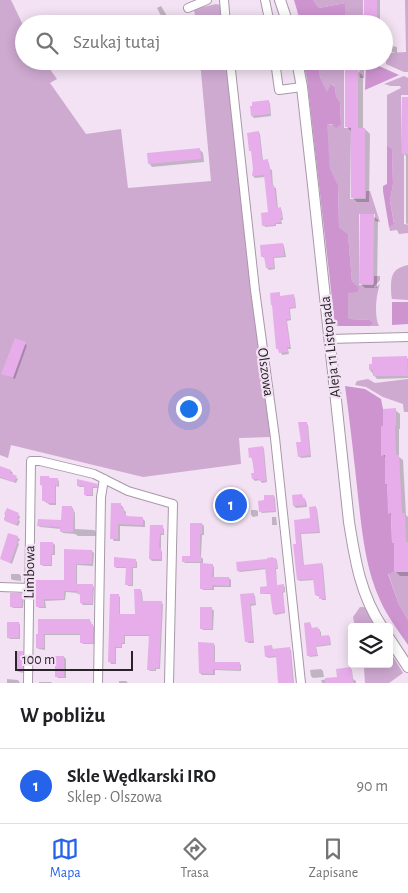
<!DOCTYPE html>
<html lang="pl">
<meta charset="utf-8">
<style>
:root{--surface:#fff;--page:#f6f6f6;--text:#202124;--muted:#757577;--line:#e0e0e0;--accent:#2563eb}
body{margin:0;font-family:"Alegreya Sans",sans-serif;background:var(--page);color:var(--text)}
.controls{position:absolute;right:15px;bottom:15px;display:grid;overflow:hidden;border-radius:5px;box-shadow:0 2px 12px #0003}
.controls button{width:45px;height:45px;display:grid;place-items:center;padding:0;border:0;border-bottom:1px solid var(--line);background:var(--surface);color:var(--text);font:25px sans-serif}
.scale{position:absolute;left:15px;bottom:12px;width:118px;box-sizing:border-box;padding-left:5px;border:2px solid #2a242a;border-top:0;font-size:14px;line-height:18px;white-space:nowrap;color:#2a242a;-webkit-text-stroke:4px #f2e2f3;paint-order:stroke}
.you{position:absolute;left:188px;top:408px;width:18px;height:18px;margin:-12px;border:4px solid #fff;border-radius:50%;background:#1a73e8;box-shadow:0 0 0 8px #1a73e833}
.badge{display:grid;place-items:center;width:32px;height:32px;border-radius:50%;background:var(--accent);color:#fff;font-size:16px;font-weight:700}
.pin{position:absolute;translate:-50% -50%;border:2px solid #fff;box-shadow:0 1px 5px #0006}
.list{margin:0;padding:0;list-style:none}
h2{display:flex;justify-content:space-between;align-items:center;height:65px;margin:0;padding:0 20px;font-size:21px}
h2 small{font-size:16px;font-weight:400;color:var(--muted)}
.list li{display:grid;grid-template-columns:32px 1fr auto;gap:15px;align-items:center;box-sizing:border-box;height:75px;padding:0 20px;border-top:1px solid var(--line)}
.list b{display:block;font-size:19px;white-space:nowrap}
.list p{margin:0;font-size:16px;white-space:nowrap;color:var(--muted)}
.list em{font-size:16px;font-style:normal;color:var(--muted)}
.icon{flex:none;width:28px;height:28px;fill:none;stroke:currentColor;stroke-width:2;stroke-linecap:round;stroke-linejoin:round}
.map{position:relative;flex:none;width:408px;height:683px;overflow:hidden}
.search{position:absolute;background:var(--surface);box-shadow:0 2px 12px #0003;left:15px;right:15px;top:15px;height:55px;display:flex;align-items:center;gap:12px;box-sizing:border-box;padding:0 18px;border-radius:28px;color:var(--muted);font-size:19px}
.sheet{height:140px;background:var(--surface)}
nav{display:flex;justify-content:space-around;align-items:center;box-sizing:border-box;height:70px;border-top:1px solid var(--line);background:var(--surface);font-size:14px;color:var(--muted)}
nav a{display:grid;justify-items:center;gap:2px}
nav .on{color:var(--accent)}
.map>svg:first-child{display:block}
.green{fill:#cea9d0}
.forest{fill:#cd94d0}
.shadow{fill:#0003}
.building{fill:#e7adeb}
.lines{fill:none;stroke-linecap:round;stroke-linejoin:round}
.minor-casing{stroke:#a899a9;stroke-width:10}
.tertiary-casing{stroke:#a899a9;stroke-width:12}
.minor{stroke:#fff;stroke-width:8}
.tertiary{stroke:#fff;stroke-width:10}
.labels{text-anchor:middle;stroke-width:4.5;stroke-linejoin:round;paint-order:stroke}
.street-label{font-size:15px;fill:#2a242a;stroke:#f2e2f3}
</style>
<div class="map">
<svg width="408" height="683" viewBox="0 0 408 683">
<rect width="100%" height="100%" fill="#f2e2f3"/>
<g class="green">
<path d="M0 0H11L24 27V61H44L57 79 50 83 86 134 121 129 128 188 211 181 200 61H226L270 437 239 438 241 464 143 477 11 445 8 458 0 455Z"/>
<path d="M313 0H363V24H345V3L319 8Z"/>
<path d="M405 0H408V72H404L386 64 387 46H390V53L406 52Z"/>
<path d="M216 4 220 5 222 24H196L194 9Z"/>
<path d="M321 61H358L364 69V78H360L359 69 344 68V128H351L350 199H366V191H370L380 222 375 221V214H359V285H373L374 283V276H380V280L374 287 375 288 380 284C376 295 374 316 379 326H370L372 323 370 320 350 319 348 317V292L352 282 348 234 339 227 338 185 330 170 326 125 341 124 340 102 336 96 335 87 332 84 327 93 320 77 319 63Z"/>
<path d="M404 76 408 78V95H401L402 154H404V224L408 225V233L399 234 397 230 390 231 389 227 394 223 390 201 393 184 392 149 387 145V95L401 88 400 86H391L384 84Z"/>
<path d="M408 265V300L392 299C391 295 391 291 391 286 391 273 395 268 408 265Z"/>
<path d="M368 379 375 383 408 379V412H404L403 404 383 397 366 387 355 385 357 381Z"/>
<path d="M394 572H408V620L399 605 388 573Z"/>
<path d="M360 607H363L365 608 375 627H355L353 617Z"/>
<path d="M389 650 403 673 389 683H365L364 668 363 664H389Z"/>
</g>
<g class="forest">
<path d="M294 0H313L319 8 345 3V24H301Z"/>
<path d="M303 61H321L319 63 320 77 327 92 331 84 335 87 336 96 340 102 341 124 336 128 332 124 327 125 330 169 338 185 339 227 348 234 352 282 359 288 357 292 348 293V317L350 319 370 320 373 323 370 326H339L335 325 307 79Z"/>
<path d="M366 61H368L399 75 365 90Z"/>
<path d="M387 145 392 149 393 184 390 201 394 224 389 227 383 191V186L387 184Z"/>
<path d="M392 302H408V324L392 325Z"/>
<path d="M345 386 365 389 381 399 383 409V426H381V455H385V484H387L389 513H391L392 542 394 543V572L388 574 399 605 408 620V645C398 630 387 616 380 600 365 567 362 531 358 496 354 459 350 422 345 386Z"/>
</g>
<g class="shadow">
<rect x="365" y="0" width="15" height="24"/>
<path d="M161 6 167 16 162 18 157 8Z"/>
<path d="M392 46 397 47V53L392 52Z"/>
<path d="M358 71 363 76V129H365L370 134 369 202H357L352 197 353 131H351L346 126Z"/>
<path d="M408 98V225L406 223V156L403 153Z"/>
<path d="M268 102 270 103 271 116 254 118 252 116Z"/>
<path d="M259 133 260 134 263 161H267L269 163 270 169 272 170 273 187 276 188 278 209H280L282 211 283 220H281L282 224H276V226L265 227 264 225 269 213 265 177 255 178 253 176 254 169 252 152 250 150Z"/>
<path d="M200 150 203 153 204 162 152 167 149 163Z"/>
<path d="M373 216 378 220 377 288H365L361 284Z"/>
<path d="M283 244 284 246 286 257 274 258 275 269 269 270 267 268 266 258H264L262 256Z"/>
<path d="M279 294 281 297 293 296 295 298 296 308 290 309 291 320 287 321 291 349H288L289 354 282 355 280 350 277 348Z"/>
<path d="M15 340 27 345 15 379 5 375Z"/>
<path d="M406 357 408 359V378L377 379 370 370Z"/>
<path d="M395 410 400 414V429H399V457L403 460 406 515 408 517V576H400L396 572 395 544 393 542 392 516 390 513 389 486 386 484V458L383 455Z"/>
<path d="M306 423 308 425 311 457 301 458 299 456Z"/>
<path d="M263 447 264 449 267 482 262 483 260 480 255 481 253 479 256 474 252 459 251 457Z"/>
<path d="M0 467 11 471 13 473 11 475 18 479 16 483 0 478Z"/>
<path d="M49 477 50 479H57L59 481V487L56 486V505H50L44 501V487L41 485Z"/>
<path d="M97 485 98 488H93V496H86L85 494V487H80L78 486Z"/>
<path d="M274 496 275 498 276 512 262 513 260 511Z"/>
<path d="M302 496 306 501 307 507 296 508 294 506Z"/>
<path d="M243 501 245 503 244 513 221 512 219 510Z"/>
<path d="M120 504 123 507V509L126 512V515L129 518H142L145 521V527L120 526V541H114L112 538Z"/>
<path d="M72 507 75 513V529L94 530 96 532V536H78L75 534 63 533 61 531V529L40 527 39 526 62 522Z"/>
<path d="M315 508 317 509 320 533 301 534 304 566 322 564 323 566 326 600H322L320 596H317L316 595 314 580 300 581 298 580 295 521 311 520Z"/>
<path d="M7 510 20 516 19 520 20 522 18 526 5 521 4 519Z"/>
<path d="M251 510H256L258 511V516L253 517 251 515Z"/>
<path d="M272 517H276L277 525H272Z"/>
<path d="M202 524 204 526V535H202L201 557 203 559V565H212L214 567V578H229L231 580V587H214V590H203L201 588 202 563H185L183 561 191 557Z"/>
<path d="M152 526 162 527 164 529V535H161V550L162 552V561H152L150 559Z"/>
<path d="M9 534 20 539 18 543 19 544 12 564 1 558Z"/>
<path d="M53 543 55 545V555H52V566H43L41 564Z"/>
<path d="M66 550 92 551 94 553 93 566 77 565V585H92L94 587 93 605H83L81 603V596L78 593 66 592 65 600 45 601 46 608H39L38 606 37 582 66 581Z"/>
<path d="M276 559 277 561 278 569H276L277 586H283L285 587V592L283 593 285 613 275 615 274 613 272 594H263L261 593 268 587 266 569 240 572 238 571 237 563Z"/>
<path d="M135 560 137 562V568H133V586H128L127 584V568H116L115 566Z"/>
<path d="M11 574H19L21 576V581L13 580 11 579Z"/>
<path d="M141 591 142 592 143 602 161 603 163 604 160 669H156V671H150L148 669 150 636H125V644H122V648H116V664H111L110 662 118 595 120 597V615L136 616Z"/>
<path d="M253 594 255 596 256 605 251 606 254 643H248L247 641 242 595Z"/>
<path d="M22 595 24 596 23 608H13L11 606Z"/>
<path d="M212 609 214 611 213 630H203L201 628Z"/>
<path d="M89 620 91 622V625L95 627 94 644H83L81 642V635H45V650L39 649 37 648V635Z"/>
<path d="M19 623 20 625V639H10L8 637Z"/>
<path d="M310 623 311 625 312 629 317 628 321 632V637L329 636 330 638 331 645 316 647 318 656 310 657 308 655Z"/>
<path d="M214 644 215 646V663H239L241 665V671L215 670V675H202L200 673Z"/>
<path d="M272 646 273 650 289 649 291 650 294 683H279L278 657 268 658 266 656Z"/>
<path d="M22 652 24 654V673L19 672 17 671Z"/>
<path d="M64 657 66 659V678H58L56 676Z"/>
<path d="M321 669 323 671 324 677 313 678 311 676 310 670Z"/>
<path d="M351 669 352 670 353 679 356 681V683H322L321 680 339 678Z"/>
<path d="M7 679 18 680 20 683H7Z"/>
<path d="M119 681H126L128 683H119Z"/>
<path d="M39 682H51L52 683H39Z"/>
</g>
<g class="building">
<rect x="364" y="0" width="13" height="24"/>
<path d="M345 70H358V128H365V198H351V127H345Z"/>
<rect x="402" y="97" width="6" height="57"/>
<path d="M269 100 270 114 251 116 250 106H252V102Z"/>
<path d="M259 131 262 160 268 159 269 167H270L272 186 274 185 277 208 281 207 282 218 280 219 281 222 275 223V225L262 226 261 213 268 212 264 175 252 176 253 169 251 151H249L247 133Z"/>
<path d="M200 148 201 159 148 164 147 153Z"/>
<path d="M360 214H374L373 285 359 284Z"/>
<path d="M283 243 284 256 273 257 274 268H266L264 256 261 257 260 245Z"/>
<path d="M280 292V296L294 294 295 307 289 308 290 319H286L290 347H287L288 352 279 353 278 349H276L272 305H271L270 293Z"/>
<path d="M15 338 26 342 13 378 1 374Z"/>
<path d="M407 356 408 376H373V370H369V364H372V357Z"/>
<path d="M396 408V426H395L396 455H399L402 513H405L406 542H408V572H394V543H392L391 513 388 514 387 484H385V455L381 456V426H383V409Z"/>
<path d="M298 422H307L310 455 298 457 296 442H301Z"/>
<path d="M263 446 266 481H259V479H252L251 473H254L252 457 249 458 248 448Z"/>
<path d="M0 466 11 470 10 473 17 476 14 482 0 477Z"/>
<path d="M40 476H49V478H58V485H55V503H47V501H42V485H40Z"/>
<path d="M77 479 98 484 97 487H92V495H84V486H77Z"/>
<path d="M302 494 303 498H305V505L293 506 292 495Z"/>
<path d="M264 495H274L275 511 259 512 258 501 264 500Z"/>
<path d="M218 499 243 500V512L218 511Z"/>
<path d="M111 503H121V508H124V513H126V516L143 517V525L118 524V539H110Z"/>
<path d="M62 506H72V510H74L73 532H60V527L37 526 38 519 61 520Z"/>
<path d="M316 506 319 532 300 533 303 565 322 563 325 599H319V595H315L313 579 297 580 293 544H296L294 520 310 518 309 507Z"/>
<path d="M7 508 19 513 17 518 19 519 16 525 4 520 6 515 4 514Z"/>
<path d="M190 523H202V534H200V556H201V562H182V556H190Z"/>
<path d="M150 525H163V534L160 533 159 548H161V559H149Z"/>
<path d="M8 533 18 536 17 541H18L10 563 0 559Z"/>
<path d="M40 542H53V554H51V565H40Z"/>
<path d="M64 549 92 550V564H76V584H93L92 604 80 603V594H77V591H64V599H44V607H36L35 580H64Z"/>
<path d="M114 557 136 559V567H132V585H125L126 567H114Z"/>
<path d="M273 557V558H276L277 568H275L277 585 284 584V591L282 592 285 612 273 614 270 593 260 594V587L267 586 265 568 237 571 236 562 267 559V558Z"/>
<path d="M200 563 213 564 212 577H229V586L212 585V589H200Z"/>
<path d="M134 589H141L142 601H162L159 668H155V670H147L149 635H124V643H121V647H115V663L108 662 110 594H119V614H135Z"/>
<rect x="10" y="593" width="12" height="14"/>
<path d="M254 593 255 604H250L253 641 245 642 240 594Z"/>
<rect x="200" y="607" width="12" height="22"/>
<path d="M38 619H90V623L93 624V643H80V634H44V648H36V634H38Z"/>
<rect x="7" y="622" width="12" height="16"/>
<path d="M310 622 311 628 318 627V629H320V636L329 635 330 644 316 646 317 655 307 656 304 623Z"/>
<path d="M198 642 214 643V662H240V670L213 669V674L199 673Z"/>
<path d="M272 645V649L290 647 293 683H278L276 656 265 657 264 646Z"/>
<rect x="16" y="651" width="7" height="20"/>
<rect x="55" y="656" width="9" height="21"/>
<path d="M351 667 353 683H325V678L337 677 336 669Z"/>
</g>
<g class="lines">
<g class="minor-casing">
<g id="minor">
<path d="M224 0 226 24"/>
<path d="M265 0 270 24"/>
<path d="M188 8 207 0"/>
<path d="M230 61 255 290 275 438 301 683"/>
<path d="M275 61 279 90 302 87"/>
<path d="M329 339 408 337"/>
<path d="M0 587 29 588"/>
<path d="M28 683 31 461H40L94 474 128 491 173 504 169 683"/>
<path d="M98 683 101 497 104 479"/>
</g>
</g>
<g class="tertiary-casing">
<g id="tertiary">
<path d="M280 0 288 24"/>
<path d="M297 61 302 87 313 185 349 522C355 559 360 594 382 627"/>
<path d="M389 638 408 667"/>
</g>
</g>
<use href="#minor" class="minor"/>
<use href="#tertiary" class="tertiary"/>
</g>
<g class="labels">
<g class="street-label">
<text transform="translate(330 347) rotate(-96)" y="5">Aleja 11 Listopada</text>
<text transform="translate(266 372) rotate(82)" y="5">Olszowa</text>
<text transform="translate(29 572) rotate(-89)" y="5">Limbowa</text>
</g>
</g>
</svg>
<div class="controls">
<button><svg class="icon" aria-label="layers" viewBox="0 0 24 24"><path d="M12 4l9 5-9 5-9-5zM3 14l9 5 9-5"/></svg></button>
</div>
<div class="scale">100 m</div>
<div class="you"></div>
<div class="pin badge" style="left:231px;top:505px">1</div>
<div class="search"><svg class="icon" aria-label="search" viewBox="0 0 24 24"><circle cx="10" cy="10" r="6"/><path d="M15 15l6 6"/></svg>Szukaj tutaj</div>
</div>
<section class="sheet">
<h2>W pobliżu<small></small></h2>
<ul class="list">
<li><span class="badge">1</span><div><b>Skle Wędkarski IRO</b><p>Sklep · Olszowa</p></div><em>90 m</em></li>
</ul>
</section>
<nav>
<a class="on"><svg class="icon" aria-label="map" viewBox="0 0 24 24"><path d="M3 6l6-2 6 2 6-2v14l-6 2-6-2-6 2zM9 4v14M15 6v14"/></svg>Mapa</a>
<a><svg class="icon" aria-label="directions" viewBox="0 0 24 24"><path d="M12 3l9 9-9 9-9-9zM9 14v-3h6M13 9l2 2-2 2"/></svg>Trasa</a>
<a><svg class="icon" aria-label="saved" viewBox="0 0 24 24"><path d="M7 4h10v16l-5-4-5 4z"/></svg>Zapisane</a>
</nav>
